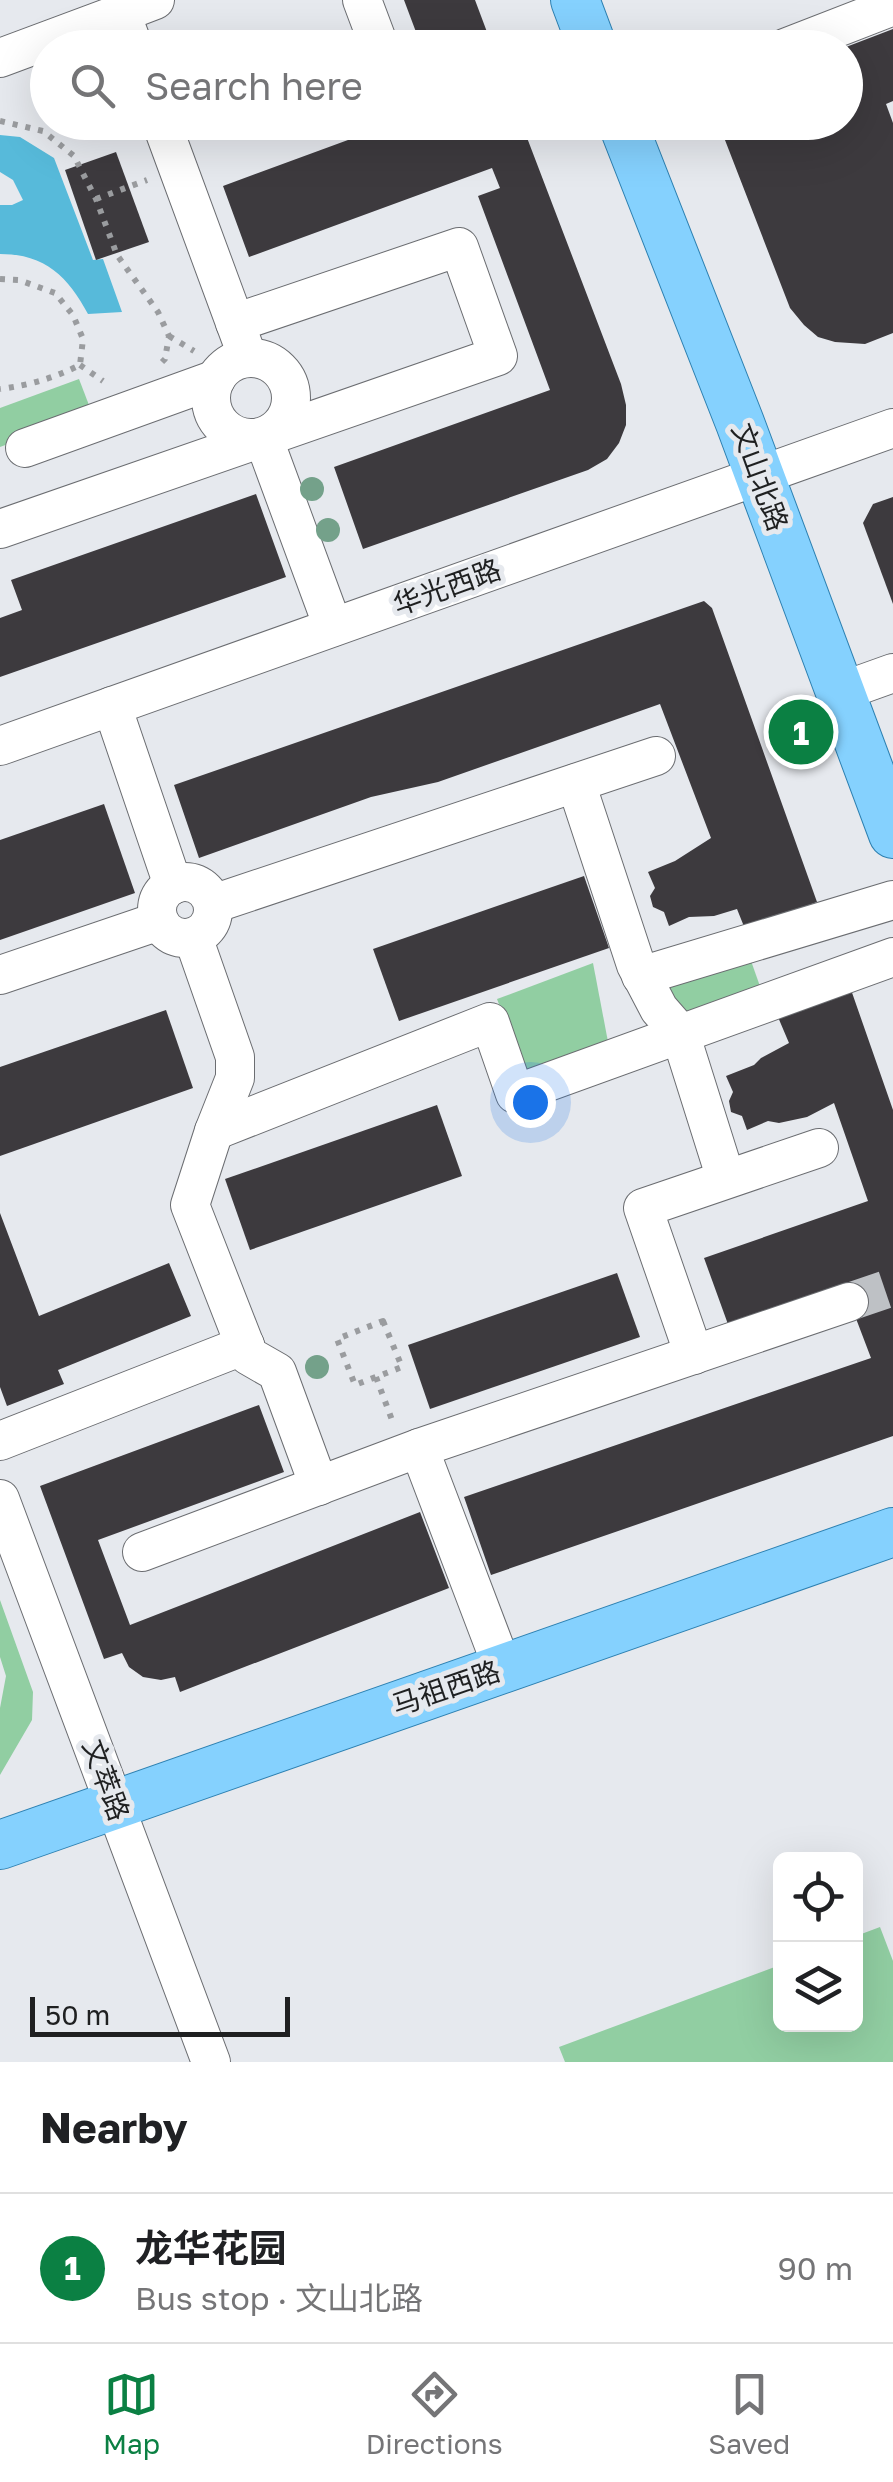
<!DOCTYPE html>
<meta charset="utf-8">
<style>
:root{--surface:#fff;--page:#f2f2f2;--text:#202124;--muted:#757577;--line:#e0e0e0;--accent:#0b8043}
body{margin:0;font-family:"Golos Text","Noto Sans SC",sans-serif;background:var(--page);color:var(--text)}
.controls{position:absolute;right:30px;bottom:30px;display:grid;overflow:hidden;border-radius:15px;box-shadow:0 10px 40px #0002}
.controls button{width:90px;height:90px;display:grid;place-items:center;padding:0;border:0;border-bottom:2px solid var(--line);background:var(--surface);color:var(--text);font:50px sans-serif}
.scale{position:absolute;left:30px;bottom:25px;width:260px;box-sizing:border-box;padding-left:10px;border:5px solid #1f2021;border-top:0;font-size:28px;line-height:35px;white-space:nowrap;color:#1f2021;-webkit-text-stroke:8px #e6e9ee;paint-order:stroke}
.you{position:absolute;left:530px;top:1102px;width:35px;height:35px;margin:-25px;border:8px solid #fff;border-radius:50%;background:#1a73e8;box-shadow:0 0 0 15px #1a73e833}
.badge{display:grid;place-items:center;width:65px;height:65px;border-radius:50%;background:var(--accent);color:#fff;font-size:32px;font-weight:700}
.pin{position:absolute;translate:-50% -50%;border:5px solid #fff;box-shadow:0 2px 10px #0006}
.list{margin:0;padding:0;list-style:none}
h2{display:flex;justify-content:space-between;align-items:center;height:130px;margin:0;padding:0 40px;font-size:42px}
h2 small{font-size:32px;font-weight:400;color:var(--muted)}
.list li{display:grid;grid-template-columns:65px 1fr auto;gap:30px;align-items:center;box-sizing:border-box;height:150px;padding:0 40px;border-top:2px solid var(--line)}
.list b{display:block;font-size:38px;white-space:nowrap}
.list p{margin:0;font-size:32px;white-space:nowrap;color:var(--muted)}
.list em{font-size:32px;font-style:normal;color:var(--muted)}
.icon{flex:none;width:55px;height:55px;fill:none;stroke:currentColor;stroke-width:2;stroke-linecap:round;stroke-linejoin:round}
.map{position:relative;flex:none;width:893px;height:2062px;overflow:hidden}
.search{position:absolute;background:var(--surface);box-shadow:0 10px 40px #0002;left:30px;right:30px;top:30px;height:110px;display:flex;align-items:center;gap:25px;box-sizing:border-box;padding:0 35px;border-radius:55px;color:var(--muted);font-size:38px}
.sheet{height:280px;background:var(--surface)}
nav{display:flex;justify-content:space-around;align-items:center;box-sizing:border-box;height:140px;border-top:2px solid var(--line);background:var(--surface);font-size:28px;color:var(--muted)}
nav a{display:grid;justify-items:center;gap:5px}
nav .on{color:var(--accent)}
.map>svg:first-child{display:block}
.green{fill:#91cea2}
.water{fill:#57bada}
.building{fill:#3d3a3e}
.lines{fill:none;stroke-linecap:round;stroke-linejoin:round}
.minor-tunnel{stroke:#bec1c5;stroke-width:38;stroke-dasharray:38 19;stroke-linecap:butt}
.minor-casing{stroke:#6b6d71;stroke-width:40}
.major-casing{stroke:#2d80b1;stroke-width:50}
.path{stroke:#9a9c9f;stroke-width:6;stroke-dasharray:5 8;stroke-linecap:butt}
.minor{stroke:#fff;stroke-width:38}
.major{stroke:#85d1fe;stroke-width:48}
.tree{fill:#74a18a}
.labels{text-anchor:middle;stroke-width:10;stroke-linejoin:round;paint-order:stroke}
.street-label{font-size:28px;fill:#1f2021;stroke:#e6e9ee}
</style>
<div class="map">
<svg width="893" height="2062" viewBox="0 0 893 2062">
<rect width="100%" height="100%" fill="#e6e9ee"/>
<g class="green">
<path d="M79 379 92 413 0 447V408Z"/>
<path d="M750 958 762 992 684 1016 664 984Z"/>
<path d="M593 963 609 1047 526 1075 497 999Z"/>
<path d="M0 1600 33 1692 32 1720 0 1775V1708L6 1676 0 1657Z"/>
<path d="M880 1927 893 1961V2062H565L559 2047 780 1965V2024H856V1936Z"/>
</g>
<path class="water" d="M0 135 20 137 54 158 93 260 103 259 122 312 88 314C68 277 46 254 0 254V205H12L23 200 13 180 0 172Z"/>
<g class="building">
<path d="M404 0H475L493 48H422Z"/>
<path d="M893 29V101L886 104 893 123V333L865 344 835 342 818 337 804 325 790 308 718 122H846V47Z"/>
<path d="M397 122H521L621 384 626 405V425L619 443 607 459 588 470 363 549 334 467 550 390 478 196 500 188 492 168 249 257 223 186Z"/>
<path d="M116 152 149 242 96 260 65 170Z"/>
<path d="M256 494 286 577 0 677V618L22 610 11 580Z"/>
<path d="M893 497V604L863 523 873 504Z"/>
<path d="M704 601 712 608 817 902 745 929 737 909 714 916 689 917 669 926 664 912 653 907 650 896 655 888 648 872 675 861 711 838 660 704 438 782 371 797 199 858 174 785Z"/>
<path d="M104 804 135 893 0 940V840Z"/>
<path d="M584 876 609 948 399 1021 373 949Z"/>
<path d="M849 984 893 1110V1436L491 1575 464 1497 871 1358 844 1287 729 1327 704 1258 868 1201 834 1103 807 1117 779 1123 768 1121 747 1130 742 1116 731 1112 729 1101 733 1092 726 1076 754 1065 761 1058 789 1043 775 1010Z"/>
<path d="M166 1010 193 1088 0 1156V1067Z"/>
<path d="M437 1105 462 1176 250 1250 225 1179Z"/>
<path d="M0 1213 39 1316 169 1263 191 1316 58 1370 64 1384 7 1406 0 1387Z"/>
<path d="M617 1273 640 1337 430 1409 408 1345Z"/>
<path d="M259 1405 284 1472 98 1540 130 1625 420 1512 449 1588 180 1692 175 1677 161 1680 143 1677 129 1667 122 1653 104 1659 40 1486Z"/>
</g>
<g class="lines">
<path class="minor-tunnel" d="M849 1302 893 1287"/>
<g class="minor-casing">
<g id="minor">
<path d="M362 0 380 48"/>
<path d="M121 13 155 0"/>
<path d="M785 48 893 6"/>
<path d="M0 58 121 13 134 48"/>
<path d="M161 122 248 358"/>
<circle cx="251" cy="398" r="40"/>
<path d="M263 437 333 627"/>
<path d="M25 448 216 379"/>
<path d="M0 529 498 356 459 247 235 323"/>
<path d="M840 692 893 673"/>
<path d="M112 706 173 885"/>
<path d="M0 746 893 428"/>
<path d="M576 783 636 965 659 1009 680 1033 726 1179"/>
<circle cx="185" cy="910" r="28"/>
<path d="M213 904 656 756"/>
<path d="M193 937 235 1057V1078L214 1131 190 1205 249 1356 277 1372 319 1486"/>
<path d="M0 975 159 921"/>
<path d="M641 976 893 900"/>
<path d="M214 1131 490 1022 515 1094 893 957"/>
<path d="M694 1355 643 1208 819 1148"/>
<path d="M0 1441 245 1345"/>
<path d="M419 1448 503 1669"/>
<path d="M0 1499 211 2062"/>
<path d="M142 1552 419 1448 849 1302"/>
</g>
</g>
<g class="major-casing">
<g id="major">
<path d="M575 0 593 48"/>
<path d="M622 122 740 423 893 834"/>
<path d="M0 1845 893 1532"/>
</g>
</g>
<g class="path">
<path d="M0 121 43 131 74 156 96 199 117 255 158 312 169 336 165 359 162 362"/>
<path d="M96 199 147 180"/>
<path d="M0 279 19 280 55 293 73 315 83 339 80 365C54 378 30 385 0 389"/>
<path d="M169 336 194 351"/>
<path d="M80 365 103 381"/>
<path d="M383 1321 402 1367 355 1385 337 1339Z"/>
<path d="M376 1377 392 1420"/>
</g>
<use href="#minor" class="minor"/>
<use href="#major" class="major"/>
</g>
<g class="tree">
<circle cx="312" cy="489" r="12"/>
<circle cx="328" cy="530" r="12"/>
<circle cx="317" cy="1367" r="12"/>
</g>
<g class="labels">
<g class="street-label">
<text transform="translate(760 477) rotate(70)" y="10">文山北路</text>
<text transform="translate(447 587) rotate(-20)" y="10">华光西路</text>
<text transform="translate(446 1688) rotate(-19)" y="10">马祖西路</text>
<text transform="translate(106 1780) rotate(70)" y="10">文萃路</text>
</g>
</g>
</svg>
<div class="controls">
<button><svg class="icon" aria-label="locate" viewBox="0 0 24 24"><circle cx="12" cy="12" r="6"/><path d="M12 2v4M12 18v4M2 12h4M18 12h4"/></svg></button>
<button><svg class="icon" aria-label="layers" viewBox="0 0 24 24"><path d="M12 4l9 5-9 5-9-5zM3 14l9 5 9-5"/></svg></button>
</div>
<div class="scale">50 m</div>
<div class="you"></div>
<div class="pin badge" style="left:801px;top:732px">1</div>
<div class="search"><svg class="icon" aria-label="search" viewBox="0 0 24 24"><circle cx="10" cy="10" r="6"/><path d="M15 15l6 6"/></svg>Search here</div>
</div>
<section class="sheet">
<h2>Nearby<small></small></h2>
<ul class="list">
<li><span class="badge">1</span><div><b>龙华花园</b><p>Bus stop · 文山北路</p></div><em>90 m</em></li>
</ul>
</section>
<nav>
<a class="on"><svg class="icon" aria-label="map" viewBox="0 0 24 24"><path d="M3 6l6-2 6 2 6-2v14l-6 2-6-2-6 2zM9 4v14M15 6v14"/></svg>Map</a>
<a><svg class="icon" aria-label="directions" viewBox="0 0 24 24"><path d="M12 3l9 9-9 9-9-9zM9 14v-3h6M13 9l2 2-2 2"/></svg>Directions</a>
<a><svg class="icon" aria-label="saved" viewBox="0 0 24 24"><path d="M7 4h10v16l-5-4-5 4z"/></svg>Saved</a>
</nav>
